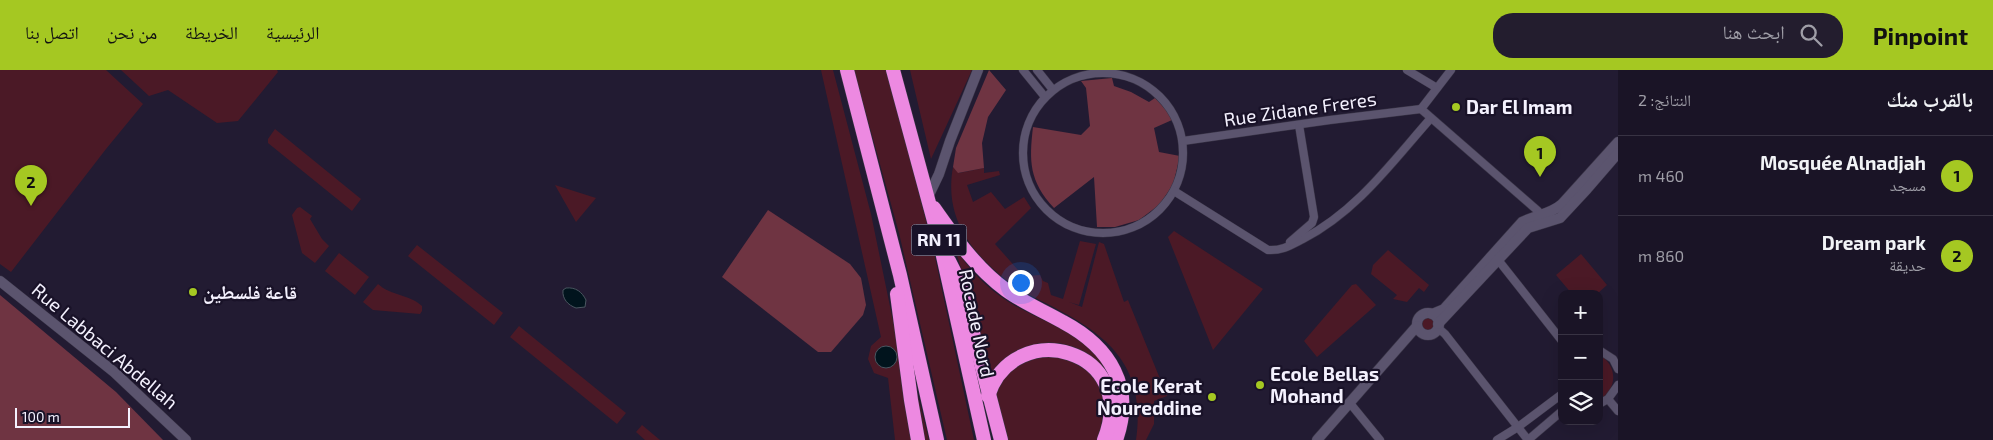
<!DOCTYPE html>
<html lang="ar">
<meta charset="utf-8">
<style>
:root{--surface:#1a1426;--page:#231d2e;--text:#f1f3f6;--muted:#9f9ea7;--line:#383343;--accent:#a5c822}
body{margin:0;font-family:"Exo 2","Noto Naskh Arabic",sans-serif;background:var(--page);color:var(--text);direction:rtl}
.controls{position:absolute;right:15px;bottom:15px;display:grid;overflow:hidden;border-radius:10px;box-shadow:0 5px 20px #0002}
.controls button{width:45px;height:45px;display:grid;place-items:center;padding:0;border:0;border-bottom:1px solid var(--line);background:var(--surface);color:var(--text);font:25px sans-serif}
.scale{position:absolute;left:15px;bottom:12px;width:115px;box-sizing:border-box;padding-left:5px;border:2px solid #f4f1fe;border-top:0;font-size:14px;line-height:18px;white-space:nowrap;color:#f4f1fe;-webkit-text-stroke:4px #191228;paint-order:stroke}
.you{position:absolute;left:1020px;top:212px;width:18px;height:18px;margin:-12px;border:4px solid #fff;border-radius:50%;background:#1a73e8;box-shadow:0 0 0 8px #1a73e833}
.badge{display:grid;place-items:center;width:32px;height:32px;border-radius:50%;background:var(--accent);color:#111;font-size:16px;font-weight:700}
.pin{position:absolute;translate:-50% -41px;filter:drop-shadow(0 1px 2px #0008)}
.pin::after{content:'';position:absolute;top:26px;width:18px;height:15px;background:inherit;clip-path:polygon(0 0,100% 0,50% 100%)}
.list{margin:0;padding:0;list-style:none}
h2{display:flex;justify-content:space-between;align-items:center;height:65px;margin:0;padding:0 20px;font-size:21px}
h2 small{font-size:16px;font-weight:400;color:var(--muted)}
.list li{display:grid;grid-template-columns:32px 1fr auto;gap:15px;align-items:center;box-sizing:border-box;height:80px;padding:0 20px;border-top:1px solid var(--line)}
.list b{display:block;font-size:19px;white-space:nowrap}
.list p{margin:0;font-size:16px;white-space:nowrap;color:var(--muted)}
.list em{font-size:16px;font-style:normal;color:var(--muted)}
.icon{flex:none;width:28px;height:28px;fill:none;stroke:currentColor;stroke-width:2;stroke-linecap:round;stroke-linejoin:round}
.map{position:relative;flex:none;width:1618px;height:370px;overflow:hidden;direction:ltr}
header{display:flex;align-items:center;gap:30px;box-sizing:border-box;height:70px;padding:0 25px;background:var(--accent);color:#111}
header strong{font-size:24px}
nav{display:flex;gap:28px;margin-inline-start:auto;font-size:18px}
.search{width:350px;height:45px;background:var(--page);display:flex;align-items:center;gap:12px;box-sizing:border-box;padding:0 18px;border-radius:20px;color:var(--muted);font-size:19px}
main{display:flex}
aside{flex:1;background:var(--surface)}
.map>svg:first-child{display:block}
.green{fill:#4b1926}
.forest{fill:#6f3442}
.water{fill:#01141d;stroke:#4a5660}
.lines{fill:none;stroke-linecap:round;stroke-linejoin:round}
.street-casing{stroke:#3a3547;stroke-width:9}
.secondary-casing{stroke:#3a3547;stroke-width:11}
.highway-casing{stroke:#3a3547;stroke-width:15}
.street{stroke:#5b546e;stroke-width:8}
.secondary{stroke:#5b546e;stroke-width:10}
.highway{stroke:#ed89e1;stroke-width:14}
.poi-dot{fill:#a5c822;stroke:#191228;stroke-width:2}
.labels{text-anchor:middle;stroke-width:4.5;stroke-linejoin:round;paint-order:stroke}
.shield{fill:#191228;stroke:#b2aebe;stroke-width:1}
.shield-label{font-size:18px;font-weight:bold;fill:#f4f1fe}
.poi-label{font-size:19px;font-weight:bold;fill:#f4f1fe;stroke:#191228;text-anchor:start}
.street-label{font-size:19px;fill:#f4f1fe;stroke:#191228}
</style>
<header>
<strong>Pinpoint</strong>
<div class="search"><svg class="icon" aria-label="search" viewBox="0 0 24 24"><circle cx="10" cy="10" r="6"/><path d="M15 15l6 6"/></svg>ابحث هنا</div>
<nav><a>الرئيسية</a><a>الخريطة</a><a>من نحن</a><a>اتصل بنا</a></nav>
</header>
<main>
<aside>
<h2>بالقرب منك<small>النتائج: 2</small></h2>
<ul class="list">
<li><span class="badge">1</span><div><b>Mosquée Alnadjah</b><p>مسجد</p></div><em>460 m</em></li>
<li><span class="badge">2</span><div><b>Dream park</b><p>حديقة</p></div><em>860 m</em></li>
</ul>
</aside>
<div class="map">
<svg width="1618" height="370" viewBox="0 0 1618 370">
<rect width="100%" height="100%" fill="#221b32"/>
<g class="green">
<path d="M0 0H106L143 34 106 79 11 202 0 194Z"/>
<path d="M121 0H277L278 2 238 51 217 53 168 20 149 26Z"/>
<path d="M821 0H833L871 144 900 285 911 370H895L888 308 874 303 868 289 871 276 881 267Z"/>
<path d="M854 0H887L933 178 974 370H947L899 163Z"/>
<path d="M910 0H972L931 89Z"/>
<path d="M275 59 361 129 352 141 268 73V69Z"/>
<path d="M953 97 959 103 984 98V103L999 101 1000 105 967 115 973 132 991 122 1005 139 1024 127 1031 138 995 174 1019 201 1027 206 1040 205 1043 211 1048 213 1051 225 1063 229 1080 171 1096 174 1079 235 1069 232 1082 237 1099 172 1104 174 1124 232 1128 230 1167 326 1154 331V354L1146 370H1136C1149 278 1086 254 1018 219 976 188 943 153 953 97Z"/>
<path d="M555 115 596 128 576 152Z"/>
<path d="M300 137 312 146 310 149 322 169 329 176 315 193 302 183 292 145 297 138Z"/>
<path d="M1174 161 1263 219 1213 280 1168 167Z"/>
<path d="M417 175 503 243 494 255 408 186Z"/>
<path d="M954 176C971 203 992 224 1021 239 1048 253 1082 265 1102 291 1107 298 1111 306 1115 314 1106 305 1100 293 1090 286 1057 262 1013 272 992 305L974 239Z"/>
<path d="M1388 180 1429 215 1424 222 1419 218 1407 232 1393 229 1397 225 1371 204 1373 195Z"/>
<path d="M339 183 369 207 355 225 325 201Z"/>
<path d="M1581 184 1607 215 1597 224H1572L1556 205Z"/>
<path d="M378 214C391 226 409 224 422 236V241L420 244 373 240 363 232Z"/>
<path d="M1356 214 1376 235 1317 287 1304 271 1352 215Z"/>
<circle cx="1428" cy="254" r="8"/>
<path d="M519 256 626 343 617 354 510 267Z"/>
<path d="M1060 284 1094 305 1105 330 1099 370H1005L992 326 1015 293Z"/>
<path d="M1599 284C1618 296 1618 319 1599 330Z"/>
<path d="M917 322 929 370H922L915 323Z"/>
<path d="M642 355 660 370H645L636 362Z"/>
</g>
<g class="forest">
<path d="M989 0 1006 20 988 47 982 73 984 98 958 103 953 97 956 78Z"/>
<path d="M1112 8 1114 16 1131 22 1149 32 1155 28 1168 42 1172 50 1154 58 1159 82 1180 86 1173 115 1159 135 1139 150 1115 157H1097L1094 107 1054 138C1029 111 1029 91 1033 57L1081 65 1090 56 1086 18 1081 11Z"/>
<path d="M768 140 850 194 861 208 866 235 863 245 831 282H818L722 207Z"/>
<path d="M0 225 116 322 163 370H0Z"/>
</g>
<g class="water">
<path d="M566 218C576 217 582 222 586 230L585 237 576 238C568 235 562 229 563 220Z"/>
<circle cx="886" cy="287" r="11"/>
</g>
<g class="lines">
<g class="street-casing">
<g id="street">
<path d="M1023 0 1045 27"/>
<path d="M1037 0 1053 20"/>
<path d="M1407 0 1437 18"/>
<circle cx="1103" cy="83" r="80"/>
<path d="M1421 39 1538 141 1541 148"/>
<path d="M1421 39 1451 0"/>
<path d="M1183 71 1330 50 1421 39"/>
<path d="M1174 121 1268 180C1282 181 1291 175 1303 169 1357 141 1392 92 1431 48"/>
<path d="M1290 172 1312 153 1314 147 1299 55"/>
<path d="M1495 186 1562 271"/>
<path d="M1438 258 1445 264 1528 370"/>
<path d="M1599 280 1613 289 1618 299"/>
<path d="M1608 329 1618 341"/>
<path d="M1349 332 1380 370"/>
<path d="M1599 334 1608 329 1618 315"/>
<path d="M1497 370 1518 357 1562 324"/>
<path d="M1528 370 1562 341"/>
</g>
</g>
<g class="secondary-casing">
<g id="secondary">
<path d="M928 127 939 104 950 71 978 0"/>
<path d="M0 211 114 302 186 370"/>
<circle cx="1428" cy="254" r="11"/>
<path d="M1432 244 1444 239 1522 152C1536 145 1551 144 1562 134L1618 72"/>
<path d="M1438 254 1528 158 1560 148 1587 119 1618 83"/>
<path d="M1317 370 1417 256"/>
</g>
</g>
<g class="highway-casing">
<g id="highway">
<path d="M847 0 900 205 937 370"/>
<path d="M893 0 941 177 984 370"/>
<path d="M934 138C955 168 976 198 1006 220 1024 233 1044 241 1063 252 1110 277 1135 317 1116 370"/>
<path d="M949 191 960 213 1001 370"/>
<path d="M897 224 911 330 918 370"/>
<path d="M988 326C1014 245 1141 279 1104 370"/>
</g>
</g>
<use href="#street" class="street"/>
<use href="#secondary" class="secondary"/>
<use href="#highway" class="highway"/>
</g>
<g class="poi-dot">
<circle cx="1456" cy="37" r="5"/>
<circle cx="193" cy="222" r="5"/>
<circle cx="1260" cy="315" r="5"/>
<circle cx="1212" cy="327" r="5"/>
</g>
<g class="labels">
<rect class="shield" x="911.5" y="154.5" width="55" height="31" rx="4"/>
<g class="shield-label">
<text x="939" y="176">RN 11</text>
</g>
<g class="poi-label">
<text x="1466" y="44">Dar El Imam</text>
<text x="203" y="229">قاعة فلسطين</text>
<text x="1270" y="311">Ecole Bellas<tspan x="1270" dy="22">Mohand</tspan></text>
<text x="1202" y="323" text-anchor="end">Ecole Kerat<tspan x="1202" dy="22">Noureddine</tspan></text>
</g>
<g class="street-label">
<text transform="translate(1300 39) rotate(-8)" y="7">Rue Zidane Freres</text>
<text transform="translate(977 253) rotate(78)" y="7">Rocade Nord</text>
<text transform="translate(105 276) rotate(40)" y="7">Rue Labbaci Abdellah</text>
</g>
</g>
</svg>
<div class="controls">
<button>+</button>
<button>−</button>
<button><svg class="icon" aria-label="layers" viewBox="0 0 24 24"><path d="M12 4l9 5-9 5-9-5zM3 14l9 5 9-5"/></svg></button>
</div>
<div class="scale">100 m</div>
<div class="you"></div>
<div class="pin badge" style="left:1540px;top:107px">1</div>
<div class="pin badge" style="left:31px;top:136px">2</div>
</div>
</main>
